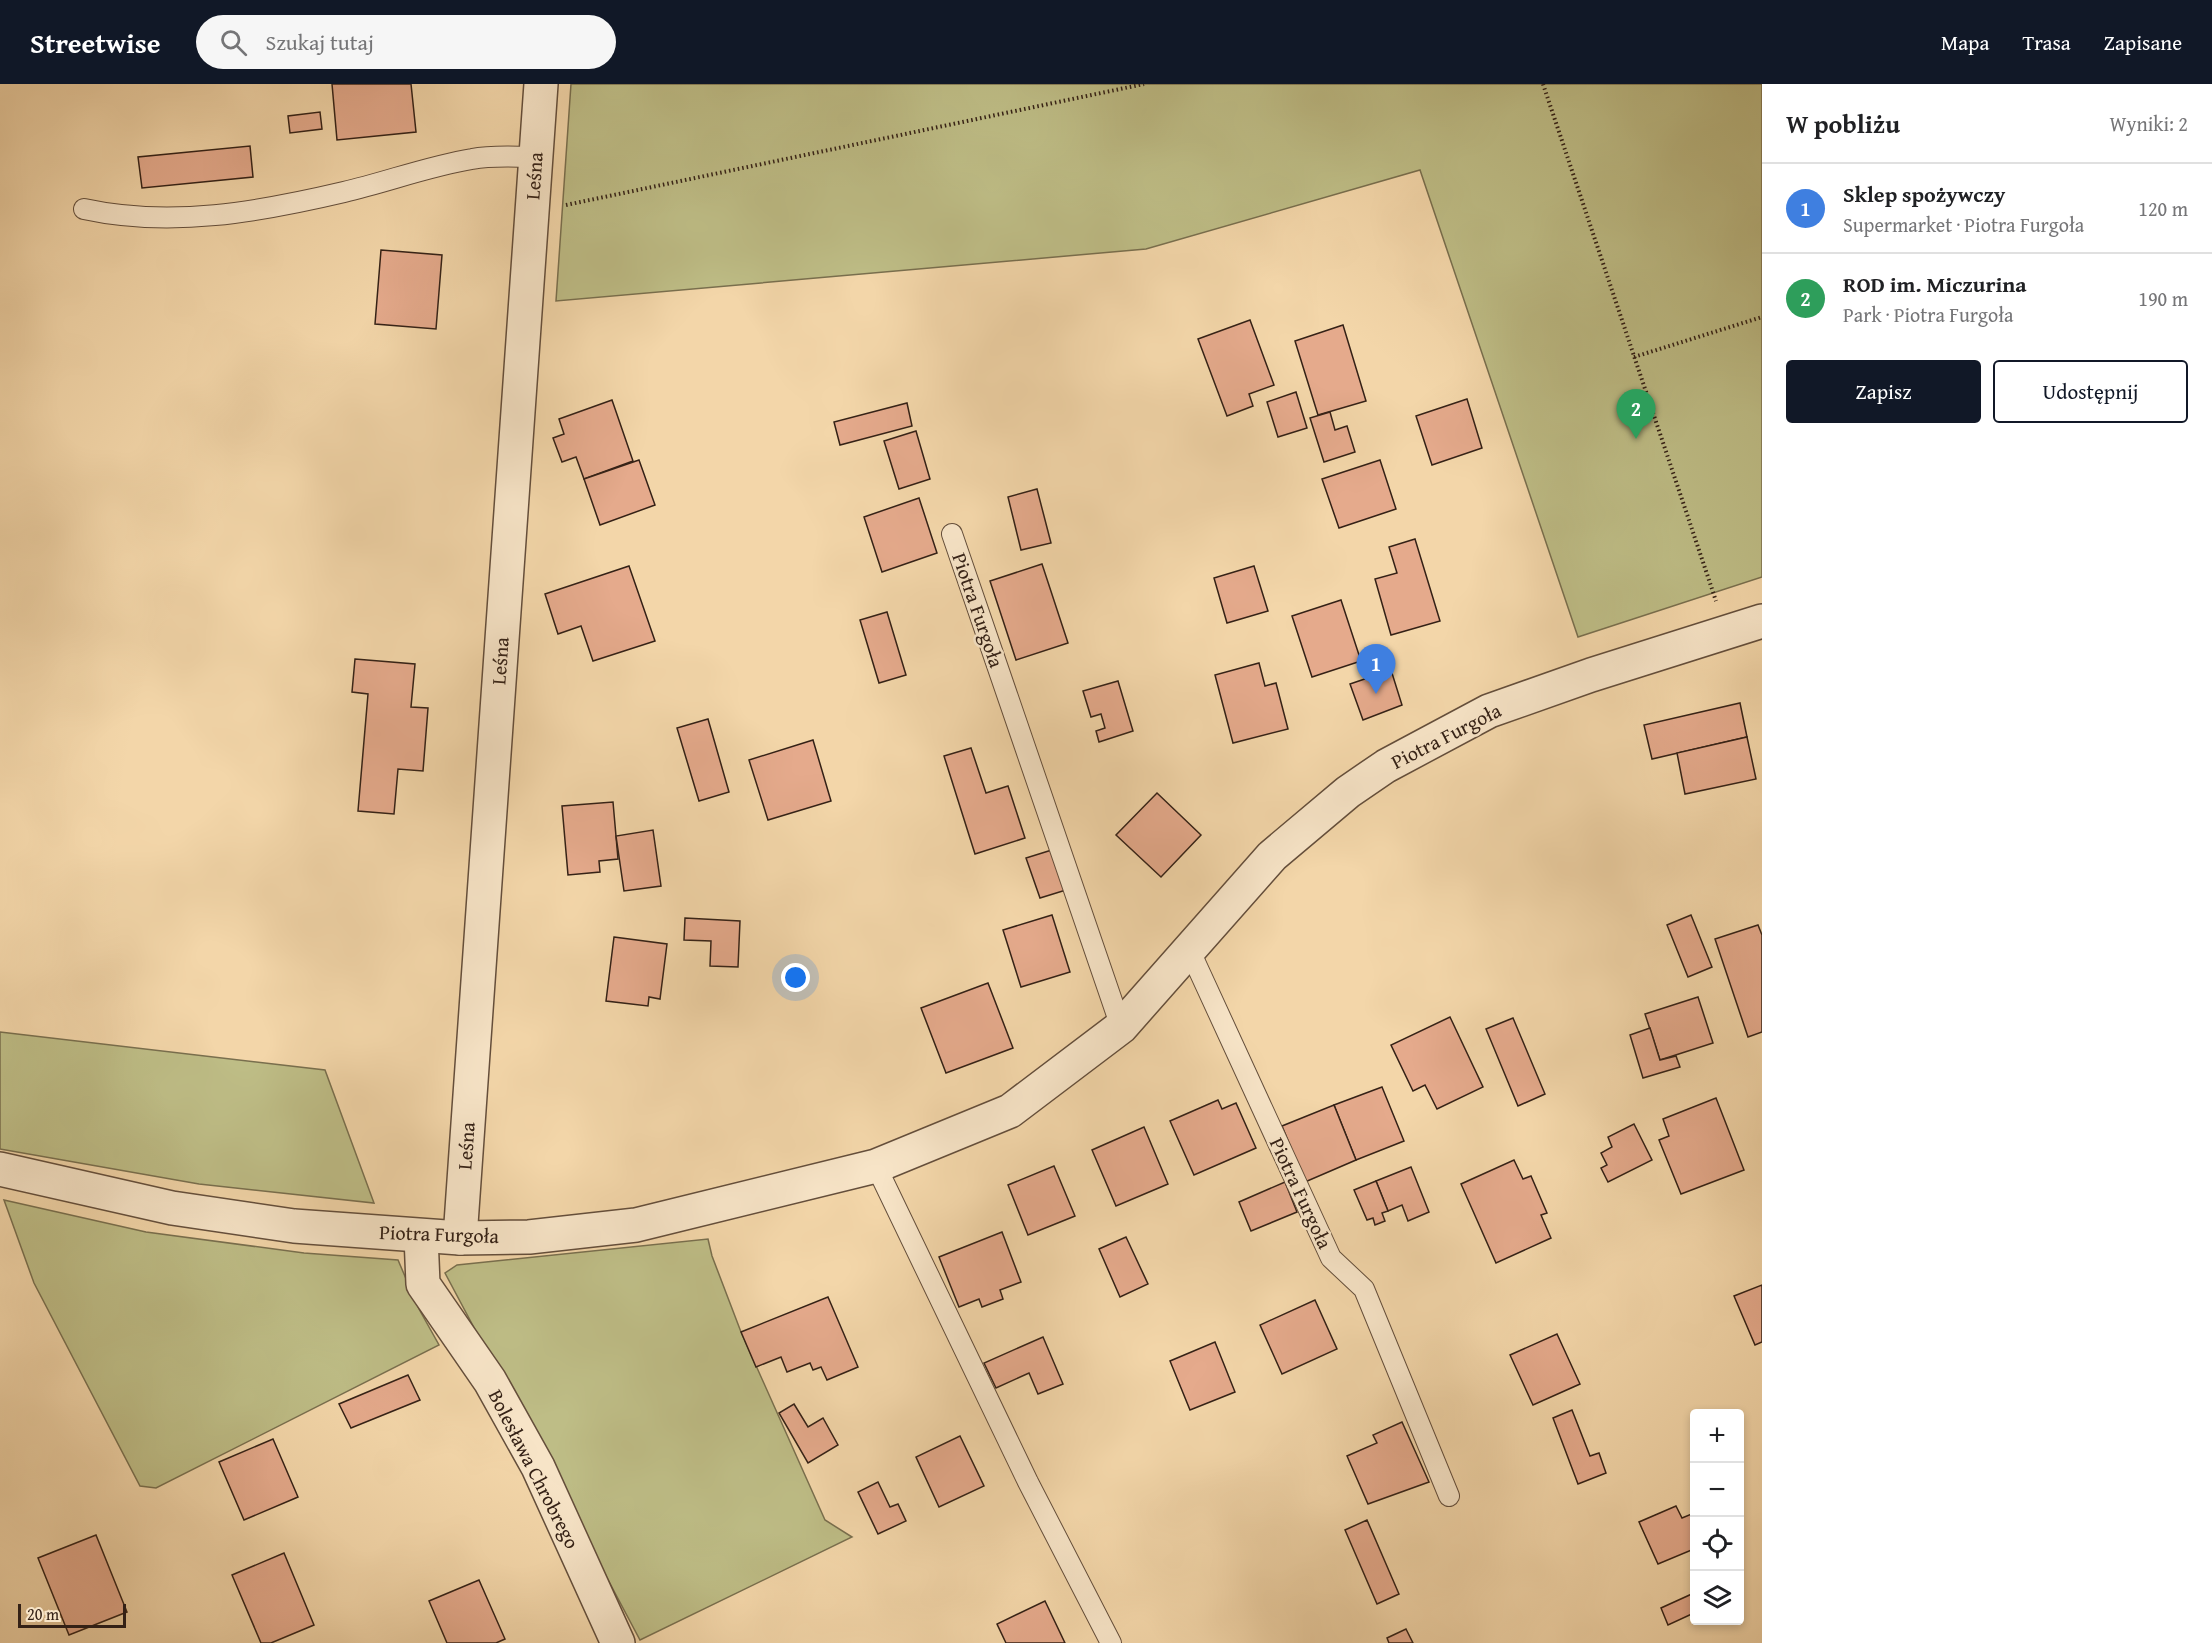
<!DOCTYPE html>
<html lang="pl">
<meta charset="utf-8">
<style>
:root{--surface:#fff;--page:#f6f6f6;--text:#202124;--muted:#757577;--line:#e0e0e0;--accent:#111827}
body{margin:0;font-family:"Gentium Book Plus",serif;background:var(--page);color:var(--text)}
.controls{position:absolute;right:18px;bottom:18px;display:grid;overflow:hidden;border-radius:6px;box-shadow:0 3px 9px #0003}
.controls button{width:54px;height:54px;display:grid;place-items:center;padding:0;border:0;border-bottom:2px solid var(--line);background:var(--surface);color:var(--text);font:30px sans-serif}
.scale{position:absolute;left:18px;bottom:15px;width:108px;box-sizing:border-box;padding-left:6px;border:3px solid #342116;border-top:0;font-size:16px;line-height:21px;white-space:nowrap;color:#342116;-webkit-text-stroke:4px #f7e4c7;paint-order:stroke}
.you{position:absolute;left:796px;top:894px;width:21px;height:21px;margin:-15px;border:4px solid #fff;border-radius:50%;background:#1a73e8;box-shadow:0 0 0 9px #1a73e833}
.badge{display:grid;place-items:center;width:39px;height:39px;border-radius:50%;background:var(--accent);color:#fff;font-size:20px;font-weight:700}
.pin{position:absolute;translate:-50% -50px;filter:drop-shadow(0 2px 3px #0008)}
.pin::after{content:'';position:absolute;top:32px;width:21px;height:18px;background:inherit;clip-path:polygon(0 0,100% 0,50% 100%)}
.list{margin:0;padding:0;list-style:none}
h2{display:flex;justify-content:space-between;align-items:center;height:78px;margin:0;padding:0 24px;font-size:26px}
h2 small{font-size:20px;font-weight:400;color:var(--muted)}
.list li{display:grid;grid-template-columns:39px 1fr auto;gap:18px;align-items:center;box-sizing:border-box;height:90px;padding:0 24px;border-top:2px solid var(--line)}
.list b{display:block;font-size:22px;white-space:nowrap}
.list p{margin:0;font-size:20px;white-space:nowrap;color:var(--muted)}
.list em{font-size:20px;font-style:normal;color:var(--muted)}
.actions{display:flex;gap:12px;padding:18px 24px}
.actions a{flex:1;padding:14px 0;border:2px solid var(--accent);border-radius:6px;text-align:center;font-size:21px;color:var(--accent)}
.actions .main{background:var(--accent);color:#fff}
.icon{flex:none;width:33px;height:33px;fill:none;stroke:currentColor;stroke-width:2;stroke-linecap:round;stroke-linejoin:round}
.map{position:relative;flex:none;width:1762px;height:1559px;overflow:hidden}
header{display:flex;align-items:center;gap:36px;box-sizing:border-box;height:84px;padding:0 30px;background:var(--accent);color:#fff}
header strong{font-size:28px}
nav{display:flex;gap:33px;margin-inline-start:auto;font-size:21px}
.search{width:420px;height:54px;background:var(--page);display:flex;align-items:center;gap:15px;box-sizing:border-box;padding:0 21px;border-radius:33px;color:var(--muted);font-size:22px}
main{display:flex}
aside{flex:1;background:var(--surface)}
.map>svg:first-child{display:block}
.green{fill:#bebd86;stroke:#796f4e;stroke-width:1.5}
.building{fill:#e5aa8c;stroke:#342116;stroke-width:1.5}
.lines{fill:none;stroke-linecap:round;stroke-linejoin:round}
.service-casing{stroke:#644e3b;stroke-width:22}
.minor-casing{stroke:#644e3b;stroke-width:36}
.tertiary-casing{stroke:#644e3b;stroke-width:36}
.path{stroke:#342116;stroke-width:4;stroke-dasharray:1.5 3;stroke-linecap:butt}
.service{stroke:#f7e4c7;stroke-width:20}
.minor{stroke:#f7e4c7;stroke-width:33}
.tertiary{stroke:#f7e4c7;stroke-width:33}
.labels{text-anchor:middle;stroke-width:5;stroke-linejoin:round;paint-order:stroke}
.street-label{font-size:20px;fill:#342116;stroke:#f7e4c7}
</style>
<header>
<strong>Streetwise</strong>
<div class="search"><svg class="icon" aria-label="search" viewBox="0 0 24 24"><circle cx="10" cy="10" r="6"/><path d="M15 15l6 6"/></svg>Szukaj tutaj</div>
<nav><a>Mapa</a><a>Trasa</a><a>Zapisane</a></nav>
</header>
<main>
<div class="map">
<svg width="1762" height="1559" viewBox="0 0 1762 1559">
<rect width="100%" height="100%" fill="#f3d6a9"/>
<filter id="stains"><feTurbulence type="fractalNoise" baseFrequency=".00333" numOctaves="4"/><feColorMatrix values="0 0 0 0 .2 0 0 0 0 .09 0 0 0 0 .02 0 0 0 .5 -.17"/></filter>
<radialGradient id="worn" r=".72"><stop offset=".6" stop-color="#630" stop-opacity="0"/><stop offset="1" stop-color="#630" stop-opacity=".3"/></radialGradient>
<g class="green">
<path d="M571 0H1762V493L1578 553 1420 86 1146 165 556 217Z"/>
<path d="M0 948 325 986 374 1119 199 1100 0 1065Z"/>
<path d="M4 1116 146 1148 304 1169 398 1176 419 1225 439 1261 156 1404 140 1402 34 1199Z"/>
<path d="M708 1155 712 1172 741 1248 825 1436 852 1453 640 1556 445 1189 457 1181Z"/>
</g>
<g class="building">
<path d="M332 0H411L416 48 337 56Z"/>
<path d="M320 28 322 45 290 49 288 32Z"/>
<path d="M250 62 253 93 142 104 138 73Z"/>
<path d="M381 166 442 171 436 245 375 240Z"/>
<path d="M1250 236 1274 301 1249 310 1253 322 1227 332 1198 255Z"/>
<path d="M1343 241 1366 317 1318 331 1295 257Z"/>
<path d="M1296 308 1307 344 1278 353 1267 318Z"/>
<path d="M1467 315 1482 364 1432 381 1416 332Z"/>
<path d="M612 316 633 377 584 395 576 373 562 378 553 354 564 350 559 335Z"/>
<path d="M907 319 912 342 840 361 834 338Z"/>
<path d="M1330 328 1335 346 1347 342 1355 368 1324 378 1310 334Z"/>
<path d="M916 347 930 395 899 405 884 357Z"/>
<path d="M639 376 655 421 600 441 584 395Z"/>
<path d="M1380 376 1396 425 1339 444 1322 395Z"/>
<path d="M1037 405 1051 459 1021 466 1008 413Z"/>
<path d="M919 414 937 469 882 488 864 433Z"/>
<path d="M1415 455 1440 537 1391 551 1375 495 1397 489 1389 463Z"/>
<path d="M1042 480 1068 559 1016 576 990 497Z"/>
<path d="M629 482 655 557 593 577 581 542 558 550 545 510Z"/>
<path d="M1254 482 1268 527 1227 539 1214 494Z"/>
<path d="M1341 516 1361 577 1312 593 1292 532Z"/>
<path d="M887 528 906 591 879 599 860 536Z"/>
<path d="M355 575 415 580 411 623 428 624 423 687 398 685 394 730 358 727 368 610 352 608Z"/>
<path d="M1259 579 1265 602 1276 599 1288 645 1233 659 1215 591Z"/>
<path d="M1391 586 1402 621 1363 636 1350 600Z"/>
<path d="M1118 597 1133 647 1099 658 1096 647 1105 644 1101 630 1091 633 1083 607Z"/>
<path d="M1740 619 1747 653 1652 675 1644 641Z"/>
<path d="M708 635 729 708 699 717 677 644Z"/>
<path d="M1747 653 1756 695 1685 710 1677 669Z"/>
<path d="M813 656 831 717 768 736 749 676Z"/>
<path d="M971 664 986 709 1008 702 1025 754 975 770 944 672Z"/>
<path d="M1157 709 1201 751 1161 793 1116 751Z"/>
<path d="M613 718 618 775 599 777 600 788 568 791 562 722Z"/>
<path d="M653 746 661 802 624 807 616 752Z"/>
<path d="M1055 765 1066 806 1040 814 1026 774Z"/>
<path d="M1052 831 1070 888 1021 903 1003 846Z"/>
<path d="M1691 831 1712 883 1688 893 1667 841Z"/>
<path d="M685 834 740 837 738 883 710 882 711 857 684 856Z"/>
<path d="M1758 841 1762 851V948L1748 953 1715 855Z"/>
<path d="M614 853 667 860 660 915 649 913 648 922 606 917Z"/>
<path d="M988 899 1013 964 946 989 921 924Z"/>
<path d="M1698 913 1713 959 1660 976 1645 930Z"/>
<path d="M1450 933 1483 1003 1437 1025 1425 1001 1413 1007 1391 961Z"/>
<path d="M1513 934 1545 1010 1518 1022 1486 945Z"/>
<path d="M1650 944 1660 976 1676 972 1680 983 1643 994 1630 951Z"/>
<path d="M1382 1003 1404 1057 1356 1076 1334 1021Z"/>
<path d="M1716 1014 1744 1086 1681 1110 1659 1056 1669 1052 1663 1035Z"/>
<path d="M1218 1016 1222 1025 1236 1019 1256 1064 1194 1091 1170 1037Z"/>
<path d="M1334 1021 1356 1076 1305 1098 1282 1042Z"/>
<path d="M1634 1040 1652 1076 1608 1098 1601 1084 1607 1081 1601 1069 1612 1063 1608 1053Z"/>
<path d="M1144 1043 1168 1100 1116 1122 1092 1066Z"/>
<path d="M1514 1076 1523 1095 1531 1092 1547 1129 1541 1131 1551 1154 1496 1179 1461 1100Z"/>
<path d="M1054 1082 1075 1132 1028 1151 1008 1101Z"/>
<path d="M1411 1083 1429 1128 1408 1137 1402 1121 1388 1127 1376 1097Z"/>
<path d="M1376 1097 1388 1127 1382 1129 1385 1137 1375 1141 1373 1134 1367 1136 1354 1106Z"/>
<path d="M1285 1098 1297 1128 1251 1147 1239 1118Z"/>
<path d="M1002 1148 1021 1198 1000 1206 1003 1215 982 1223 979 1215 959 1223 939 1173Z"/>
<path d="M1126 1153 1148 1200 1120 1213 1099 1165Z"/>
<path d="M1762 1201V1258L1755 1261 1734 1212Z"/>
<path d="M828 1213 858 1283 827 1296 821 1283 813 1286 810 1279 787 1288 781 1273 756 1283 741 1248Z"/>
<path d="M1315 1216 1337 1265 1282 1290 1260 1241Z"/>
<path d="M1557 1250 1580 1300 1533 1321 1510 1271Z"/>
<path d="M1043 1253 1063 1300 1038 1310 1029 1289 996 1304 984 1279Z"/>
<path d="M1215 1258 1235 1308 1190 1326 1170 1277Z"/>
<path d="M408 1291 420 1316 351 1344 339 1320Z"/>
<path d="M794 1320 808 1343 823 1334 838 1361 808 1379 779 1329Z"/>
<path d="M1572 1326 1590 1372 1599 1369 1606 1389 1578 1400 1553 1334Z"/>
<path d="M1402 1338 1429 1398 1368 1420 1347 1372 1377 1359 1373 1351Z"/>
<path d="M960 1352 984 1402 939 1423 916 1373Z"/>
<path d="M273 1355 298 1413 244 1436 219 1378Z"/>
<path d="M878 1398 890 1423 898 1420 906 1437 878 1450 858 1408Z"/>
<path d="M1676 1422 1682 1434 1694 1429V1465L1658 1480 1639 1438Z"/>
<path d="M1367 1436 1399 1510 1377 1520 1345 1446Z"/>
<path d="M96 1451 127 1528 69 1551 38 1474Z"/>
<path d="M284 1469 314 1541 271 1559H261L232 1491Z"/>
<path d="M479 1496 505 1555 496 1559H447L429 1517Z"/>
<path d="M1694 1509V1529L1668 1541 1661 1524Z"/>
<path d="M1045 1517 1065 1559H1006L997 1540Z"/>
<path d="M1406 1545 1413 1559H1389L1387 1554Z"/>
</g>
<g class="lines">
<g class="service-casing">
<g id="service">
<path d="M84 125C171 144 259 128 344 108 387 98 429 82 472 75 493 71 514 73 535 73"/>
<path d="M952 450 1121 943"/>
<path d="M1189 865 1331 1174 1364 1205 1449 1412"/>
<path d="M876 1082 1028 1398 1111 1559"/>
</g>
</g>
<g class="minor-casing">
<g id="minor">
<path d="M421 1152 423 1200 490 1297 538 1383 618 1559"/>
<path d="M460 1154 541 0"/>
</g>
</g>
<g class="tertiary-casing">
<path id="tertiary" d="M0 1085 172 1124 294 1142 460 1154 529 1153 636 1141 876 1082 1010 1027 1121 943 1272 772 1348 708 1386 682 1489 627 1591 591 1762 537"/>
</g>
<g class="path">
<path d="M1543 0 1716 517"/>
<path d="M566 121 1144 0"/>
<path d="M1634 273 1762 233"/>
</g>
<use href="#service" class="service"/>
<use href="#minor" class="minor"/>
<use href="#tertiary" class="tertiary"/>
</g>
<g class="labels">
<g class="street-label">
<text transform="translate(534 92) rotate(-86)" y="7">Leśna</text>
<text transform="translate(978 526) rotate(71)" y="7">Piotra Furgoła</text>
<text transform="translate(500 577) rotate(-86)" y="7">Leśna</text>
<text transform="translate(1446 652) rotate(-27)" y="7">Piotra Furgoła</text>
<text transform="translate(466 1062) rotate(-86)" y="7">Leśna</text>
<text transform="translate(1301 1109) rotate(65)" y="7">Piotra Furgoła</text>
<text transform="translate(439 1150) rotate(2)" y="7">Piotra Furgoła</text>
<text transform="translate(534 1385) rotate(63)" y="7">Bolesława Chrobrego</text>
</g>
</g>
<rect width="100%" height="100%" filter="url(#stains)"/>
<rect width="100%" height="100%" fill="url(#worn)"/>
</svg>
<div class="controls">
<button>+</button>
<button>−</button>
<button><svg class="icon" aria-label="locate" viewBox="0 0 24 24"><circle cx="12" cy="12" r="6"/><path d="M12 2v4M12 18v4M2 12h4M18 12h4"/></svg></button>
<button><svg class="icon" aria-label="layers" viewBox="0 0 24 24"><path d="M12 4l9 5-9 5-9-5zM3 14l9 5 9-5"/></svg></button>
</div>
<div class="scale">20 m</div>
<div class="you"></div>
<div class="pin badge" style="left:1376px;top:610px;background:#3f7fe0">1</div>
<div class="pin badge" style="left:1636px;top:355px;background:#2e9e5b">2</div>
</div>
<aside>
<h2>W pobliżu<small>Wyniki: 2</small></h2>
<ul class="list">
<li><span class="badge" style="background:#3f7fe0">1</span><div><b>Sklep spożywczy</b><p>Supermarket · Piotra Furgoła</p></div><em>120 m</em></li>
<li><span class="badge" style="background:#2e9e5b">2</span><div><b>ROD im. Miczurina</b><p>Park · Piotra Furgoła</p></div><em>190 m</em></li>
</ul>
<div class="actions"><a class="main">Zapisz</a><a>Udostępnij</a></div>
</aside>
</main>
